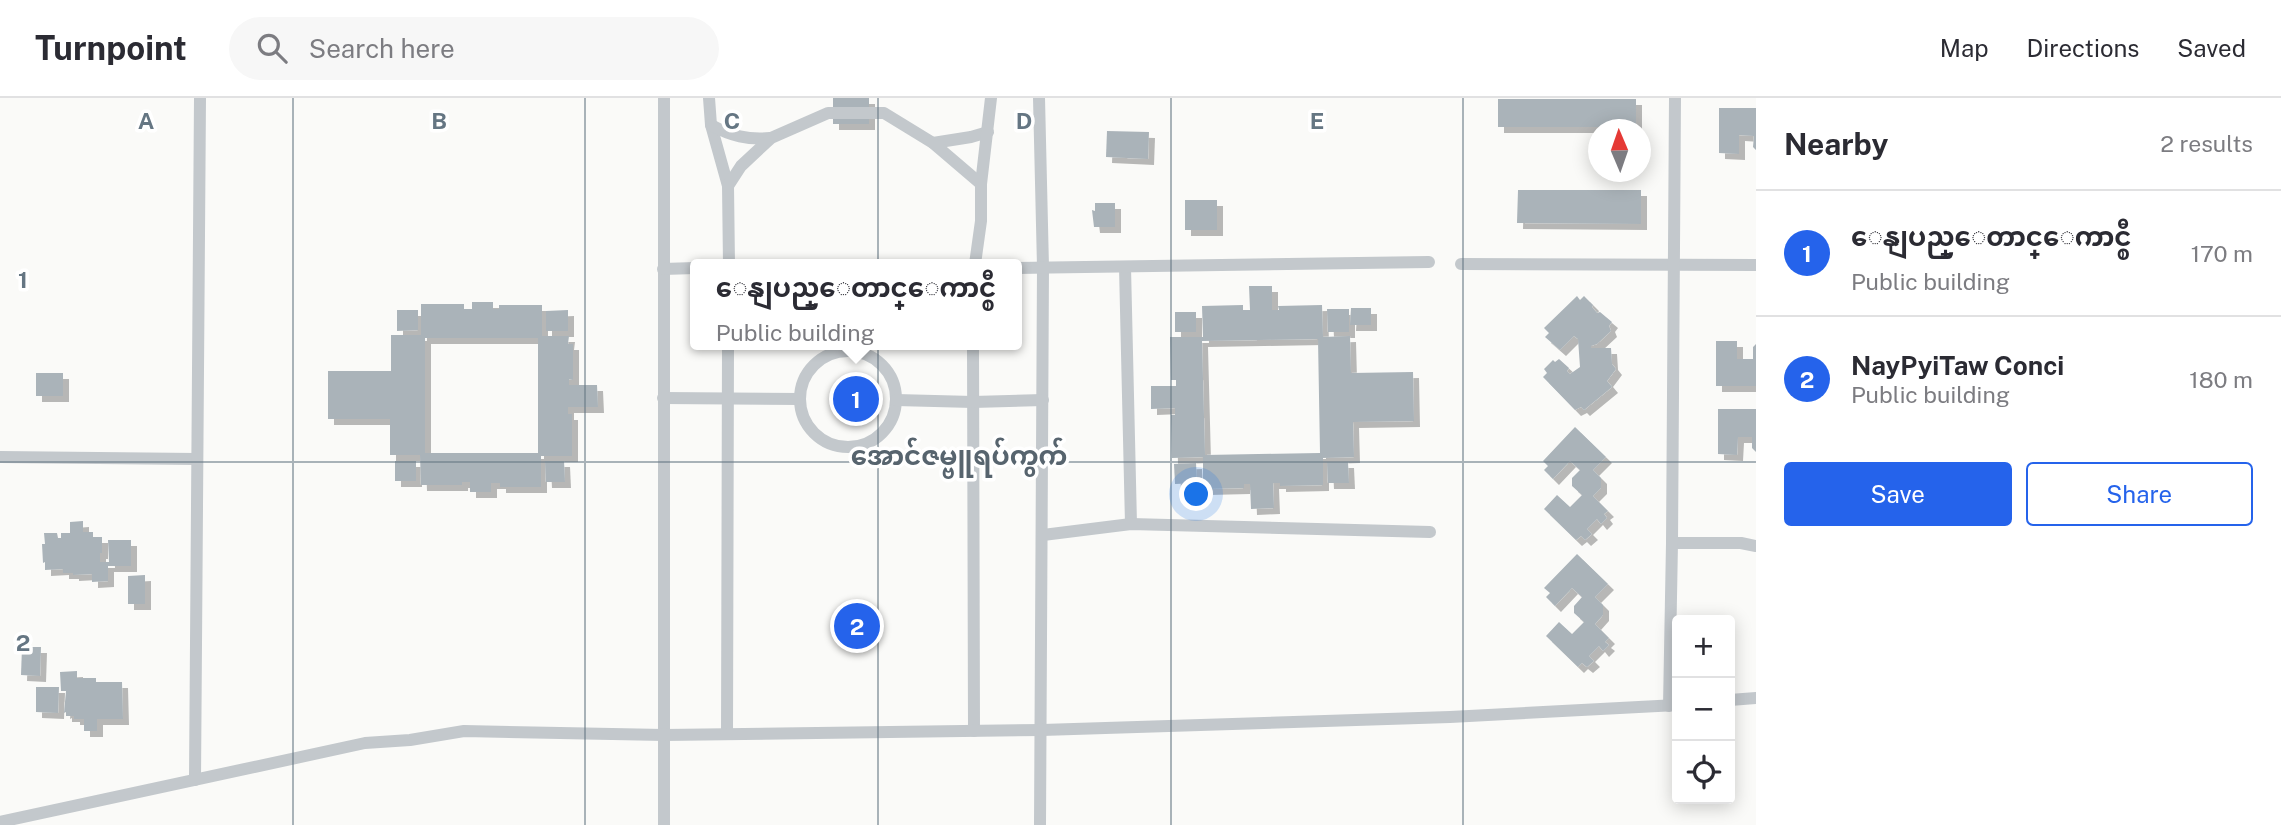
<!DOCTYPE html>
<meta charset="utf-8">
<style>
:root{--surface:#fff;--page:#f7f7f7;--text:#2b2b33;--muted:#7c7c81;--line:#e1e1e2;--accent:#2563eb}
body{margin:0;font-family:"Public Sans","Noto Sans Myanmar",sans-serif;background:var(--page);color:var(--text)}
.controls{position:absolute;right:21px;bottom:21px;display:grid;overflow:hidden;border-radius:7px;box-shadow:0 4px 18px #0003}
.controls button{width:63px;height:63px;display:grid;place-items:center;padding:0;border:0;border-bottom:2px solid var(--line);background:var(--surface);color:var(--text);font:35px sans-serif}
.compass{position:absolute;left:1588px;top:21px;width:63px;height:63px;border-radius:50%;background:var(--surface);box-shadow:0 4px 18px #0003;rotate:358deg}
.you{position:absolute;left:1197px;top:397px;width:24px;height:24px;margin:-18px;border:5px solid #fff;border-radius:50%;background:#1a73e8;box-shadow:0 0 0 10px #1a73e833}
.badge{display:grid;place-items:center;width:46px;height:46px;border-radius:50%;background:var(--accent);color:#fff;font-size:23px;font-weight:700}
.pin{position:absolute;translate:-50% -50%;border:4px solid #fff;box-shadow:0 2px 7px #0006}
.popup{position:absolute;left:690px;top:161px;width:332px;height:91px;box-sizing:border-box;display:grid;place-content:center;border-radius:7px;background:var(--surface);filter:drop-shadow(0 2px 5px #0005);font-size:23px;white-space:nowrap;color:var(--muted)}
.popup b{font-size:26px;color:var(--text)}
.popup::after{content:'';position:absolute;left:50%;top:100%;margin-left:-14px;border:14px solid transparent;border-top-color:var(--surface)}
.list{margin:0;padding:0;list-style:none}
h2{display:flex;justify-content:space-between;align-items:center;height:91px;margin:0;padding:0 28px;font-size:30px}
h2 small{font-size:23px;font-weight:400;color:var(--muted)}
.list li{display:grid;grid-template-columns:46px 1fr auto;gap:21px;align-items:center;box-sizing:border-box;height:126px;padding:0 28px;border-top:2px solid var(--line)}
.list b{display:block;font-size:26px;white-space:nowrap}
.list p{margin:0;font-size:23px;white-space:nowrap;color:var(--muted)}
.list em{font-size:23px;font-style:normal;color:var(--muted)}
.actions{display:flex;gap:14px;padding:21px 28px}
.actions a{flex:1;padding:16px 0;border:2px solid var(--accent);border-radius:7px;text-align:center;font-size:24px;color:var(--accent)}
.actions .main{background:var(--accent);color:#fff}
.icon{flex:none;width:38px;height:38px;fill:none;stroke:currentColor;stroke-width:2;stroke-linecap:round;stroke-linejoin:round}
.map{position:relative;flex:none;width:1756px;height:727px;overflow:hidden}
header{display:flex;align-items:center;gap:42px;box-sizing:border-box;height:98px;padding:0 35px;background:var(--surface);border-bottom:2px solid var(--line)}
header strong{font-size:33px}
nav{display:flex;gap:38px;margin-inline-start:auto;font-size:24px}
.search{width:490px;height:63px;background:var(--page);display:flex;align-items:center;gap:18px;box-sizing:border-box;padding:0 24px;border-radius:38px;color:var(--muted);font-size:26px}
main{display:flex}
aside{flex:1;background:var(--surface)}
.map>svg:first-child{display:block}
.building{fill:#aab3b9;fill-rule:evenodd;filter:url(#shadow)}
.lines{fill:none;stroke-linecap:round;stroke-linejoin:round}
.minor{stroke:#c3c8cc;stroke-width:12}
.grid{fill:none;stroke:#657683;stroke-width:2;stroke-opacity:0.55}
.labels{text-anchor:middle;stroke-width:7;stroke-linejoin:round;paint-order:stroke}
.quarter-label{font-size:26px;font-weight:bold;fill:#57646e;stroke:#fff}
.grid-label{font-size:23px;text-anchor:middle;font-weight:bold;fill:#657683;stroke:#fff;stroke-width:7;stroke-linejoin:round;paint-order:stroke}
</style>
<header>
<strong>Turnpoint</strong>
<div class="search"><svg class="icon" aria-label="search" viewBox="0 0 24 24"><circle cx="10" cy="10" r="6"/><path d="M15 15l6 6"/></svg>Search here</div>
<nav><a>Map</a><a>Directions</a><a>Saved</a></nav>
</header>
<main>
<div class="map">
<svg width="1756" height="727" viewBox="0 0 1756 727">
<defs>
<filter id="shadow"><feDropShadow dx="6" dy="6" stdDeviation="0" flood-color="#0004"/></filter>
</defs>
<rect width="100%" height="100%" fill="#fafaf8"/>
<g class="building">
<rect x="833" y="0" width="36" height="26"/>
<rect x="1498" y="1" width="138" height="28"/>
<path d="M1719 10H1756V52L1753 49 1754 38 1739 37V56L1719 55Z"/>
<path d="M1107 33 1149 34 1148 61 1106 59Z"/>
<path d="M1518 92H1641V126L1517 125Z"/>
<rect x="1185" y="102" width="32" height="30"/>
<path d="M1095 105H1115V129H1094L1092 112 1095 113Z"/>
<path d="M1249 188H1272V212H1279L1278 208 1322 207 1323 239 1350 238 1351 275 1413 274 1414 323 1353 324 1354 359 1323 360V387L1280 388V385H1273L1274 410 1251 411 1250 386H1244V390L1203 391V359L1172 360 1171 317H1175V310L1151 311V288H1176V282H1171L1170 239H1203L1202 208 1243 207V212H1250ZM1318 241 1320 355 1205 357 1202 243Z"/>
<path d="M1577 198 1580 202 1584 198 1593 207 1592 209 1597 215 1600 214 1612 224 1609 228 1611 233 1597 246 1591 248V250H1611L1612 266 1616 271 1607 283 1612 289 1584 312 1581 309 1575 312 1543 279 1547 275 1544 271 1553 262 1555 264 1559 261 1569 270 1567 273 1570 276 1580 269 1578 241 1574 238 1560 252 1545 239 1549 235 1544 230Z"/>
<path d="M472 204H493V211H499V207H542V238H569L568 246H573V282L569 281V287H597L598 309H568V316H572V358H541V389H500V385H491V394H470V384H462V387H421L420 357H390V321H328V273H391V237H421V206H464V211H472ZM425 240H538V355H425Z"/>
<path d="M1351 210H1371V227H1350Z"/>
<path d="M1327 211H1349V234H1328Z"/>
<path d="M397 212H418V232L397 233Z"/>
<path d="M568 212V233H546V213Z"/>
<rect x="1175" y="214" width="21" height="20"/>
<path d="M1716 243H1737V261H1753V249L1756 246V288H1716Z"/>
<rect x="36" y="275" width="27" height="23"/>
<path d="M1718 311H1756V354L1752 350V339H1738L1737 357 1718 356Z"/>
<path d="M1575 329 1606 359 1593 372 1601 380V390L1593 398 1608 413 1604 416 1607 420 1601 426 1597 421 1587 431 1592 436 1585 442 1581 438 1576 442 1544 411 1557 397 1570 409 1582 397 1572 388V380L1580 372 1570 363 1553 381 1544 372 1548 368 1543 363Z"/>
<rect x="395" y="363" width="21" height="20"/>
<path d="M545 363H564L565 384H546Z"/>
<path d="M1327 364H1348L1349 385H1328Z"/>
<path d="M1196 365 1197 385 1175 386 1174 366Z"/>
<path d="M83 423V434H93V439H102V455H100V464H109L108 442H131V468H108V483L92 484V476L73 477V475H63V471L45 472V464L43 465 42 446H45L44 435H57L58 440H61V435H70V424Z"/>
<path d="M1577 456 1608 486 1595 499 1603 507V517L1595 526 1609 540 1605 544 1609 547 1603 553 1599 548 1589 558 1594 563 1587 569 1582 565 1578 569 1546 538 1559 524 1572 536 1584 524 1574 515V508L1582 499 1572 490 1555 508 1546 499 1550 495 1544 490Z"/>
<path d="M145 477V506H128V478Z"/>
<path d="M22 549H41L40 578 21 577Z"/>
<path d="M77 573V580H96V584H122L123 621H97V633H84V621H74V618H66V614L64 615 66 593H61L60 574Z"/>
<path d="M36 589H59L58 615 36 614Z"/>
</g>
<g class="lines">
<g class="minor">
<path d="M664 0V727"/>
<path d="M709 0 711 27 728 88"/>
<path d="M1039 0 1043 169 1040 727"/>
<path d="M711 27C731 38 748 42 770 40"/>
<path d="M933 45 971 39 988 34"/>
<path d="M981 86 991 0"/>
<path d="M729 166 728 88 741 68 771 40 828 15H884L933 45 981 86V123L975 166"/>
<path d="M1461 166 1756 167"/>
<path d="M1125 169 1131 426"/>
<path d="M1017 170 1429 164"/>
<path d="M663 171 695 170"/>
<path d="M973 247 974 633"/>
<circle cx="848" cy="301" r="48"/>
<path d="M663 300 800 301"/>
<path d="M896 302 973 304 1043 302"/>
<path d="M0 359 196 361"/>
<path d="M1043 437 1131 426 1430 434"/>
<path d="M1672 445H1741L1756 448"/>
<path d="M1730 602 1756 600"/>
<path d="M1669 608 1672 445 1675 0"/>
<path d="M727 636 728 247"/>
<path d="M195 682 200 0"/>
<path d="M0 724 365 645 410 642 464 633 664 637 1042 632 1450 619 1677 607"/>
</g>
</g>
<path class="grid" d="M293 0V727M585 0V727M878 0V727M1171 0V727M1463 0V727M0 364H1756"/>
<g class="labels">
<g class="quarter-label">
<text x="959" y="367">အောင်ဇမ္ဗူရပ်ကွက်</text>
</g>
</g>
<g class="grid-label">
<text x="146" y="31">A</text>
<text x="439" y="31">B</text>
<text x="732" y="31">C</text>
<text x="1024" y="31">D</text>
<text x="1317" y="31">E</text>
<text x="23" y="190">1</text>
<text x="23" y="553">2</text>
</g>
</svg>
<div class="controls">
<button>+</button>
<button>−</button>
<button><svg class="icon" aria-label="locate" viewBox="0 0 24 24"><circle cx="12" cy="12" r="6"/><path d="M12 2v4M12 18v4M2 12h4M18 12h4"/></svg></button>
</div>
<svg class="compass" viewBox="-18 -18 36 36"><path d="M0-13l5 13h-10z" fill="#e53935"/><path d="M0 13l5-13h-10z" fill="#7c7c81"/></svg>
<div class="you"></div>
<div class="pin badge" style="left:856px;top:301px">1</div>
<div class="popup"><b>ေနျပည္ေတာင္ေကာင္စီ</b>Public building</div>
<div class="pin badge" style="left:857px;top:528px">2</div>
</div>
<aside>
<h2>Nearby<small>2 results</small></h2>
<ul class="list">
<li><span class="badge">1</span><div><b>ေနျပည္ေတာင္ေကာင္စီ</b><p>Public building</p></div><em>170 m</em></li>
<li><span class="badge">2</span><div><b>NayPyiTaw Conci</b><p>Public building</p></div><em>180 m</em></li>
</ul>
<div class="actions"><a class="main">Save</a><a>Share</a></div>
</aside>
</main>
